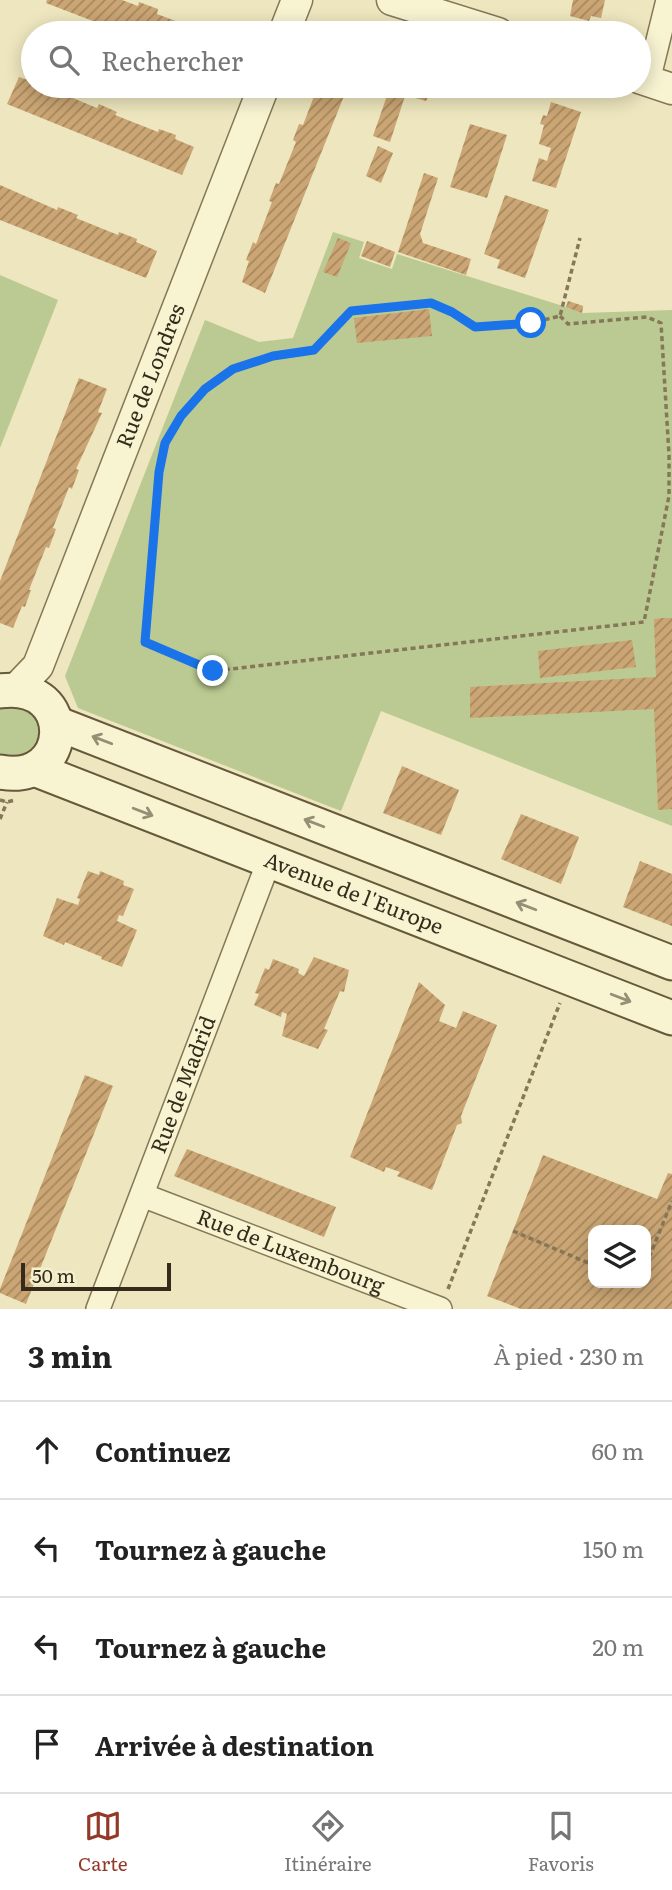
<!DOCTYPE html>
<html lang="fr">
<meta charset="utf-8">
<style>
:root{--surface:#fff;--page:#f6f6f6;--text:#222;--muted:#767676;--line:#e0e0e0;--accent:#933928}
body{margin:0;font-family:Literata,serif;background:var(--page);color:var(--text)}
.controls{position:absolute;right:21px;bottom:21px;display:grid;overflow:hidden;border-radius:14px;box-shadow:0 4px 18px #0003}
.controls button{width:63px;height:63px;display:grid;place-items:center;padding:0;border:0;border-bottom:2px solid var(--line);background:var(--surface);color:var(--text);font:35px sans-serif}
.scale{position:absolute;left:21px;bottom:18px;width:150px;box-sizing:border-box;padding-left:7px;border:4px solid #342b1c;border-top:0;font-size:19px;line-height:24px;white-space:nowrap;color:#342b1c;-webkit-text-stroke:5px #f4f0cd;paint-order:stroke}
.stop{position:absolute;width:21px;height:21px;margin:-16px;border:5px solid #1a73e8;border-radius:50%;background:#fff}
.stop.end{background:#1a73e8;border-color:#fff;box-shadow:0 2px 7px #0008}
.list{margin:0;padding:0;list-style:none}
h2{display:flex;justify-content:space-between;align-items:center;height:91px;margin:0;padding:0 28px;font-size:30px}
h2 small{font-size:23px;font-weight:400;color:var(--muted)}
.list li{display:grid;grid-template-columns:46px 1fr auto;gap:21px;align-items:center;box-sizing:border-box;height:98px;padding:0 28px;border-top:2px solid var(--line)}
.list b{display:block;font-size:26px;white-space:nowrap}
.list em{font-size:23px;font-style:normal;color:var(--muted)}
.icon{flex:none;width:38px;height:38px;fill:none;stroke:currentColor;stroke-width:2;stroke-linecap:round;stroke-linejoin:round}
.map{position:relative;flex:none;width:672px;height:1309px;overflow:hidden}
.search{position:absolute;background:var(--surface);box-shadow:0 4px 18px #0003;left:21px;right:21px;top:21px;height:77px;display:flex;align-items:center;gap:18px;box-sizing:border-box;padding:0 24px;border-radius:38px;color:var(--muted);font-size:26px}
.sheet{height:483px;background:var(--surface)}
nav{display:flex;justify-content:space-around;align-items:center;box-sizing:border-box;height:98px;border-top:2px solid var(--line);background:var(--surface);font-size:19px;color:var(--muted)}
nav a{display:grid;justify-items:center;gap:4px}
nav .on{color:var(--accent)}
.map>svg:first-child{display:block}
.green{fill:#bbca92}
.building{fill:url(#building-hatch);fill-rule:evenodd}
.lines{fill:none;stroke-linecap:round;stroke-linejoin:round}
.minor-casing{stroke:#857757;stroke-width:26}
.tertiary-casing{stroke:#857757;stroke-width:33}
.secondary-casing{stroke:#66583a;stroke-width:37}
.path{stroke:#857757;stroke-width:3.5;stroke-dasharray:5 3.5;stroke-linecap:butt}
.minor{stroke:#f8f3d1;stroke-width:23}
.tertiary{stroke:#f8f3d1;stroke-width:30}
.secondary{stroke:#f8f3d1;stroke-width:33}
.oneway{stroke:#968f76}
.route{stroke:#1a73e8;stroke-width:9}
.labels{text-anchor:middle;stroke-width:7;stroke-linejoin:round;paint-order:stroke}
.street-label{font-size:21px;fill:#342b1c;stroke:#f4f0cd}
</style>
<div class="map">
<svg width="672" height="1309" viewBox="0 0 672 1309">
<defs>
<pattern id="building-hatch" width="6" height="6" patternUnits="userSpaceOnUse" patternTransform="scale(1.75)"><rect width="6" height="6" fill="#cba674"/><path d="M-1 1l2-2M0 6l6-6M5 7l2-2" fill="none" stroke="#a6875e"/></pattern>
</defs>
<rect width="100%" height="100%" fill="#ede6be"/>
<g class="green">
<path d="M333 232 364 242 359 258 392 269 397 254 566 307 568 301 583 306 582 313 672 310V826L381 711 341 811 78 708 65 676 205 320 259 342 293 338Z"/>
<path d="M0 275 58 300 0 448Z"/>
<path d="M8 705 31 710C33 715 38 720 39 725 47 748 19 763 0 754V708Z"/>
</g>
<g class="building">
<path d="M47 0H122L138 6 139 2 158 9 157 14 197 29 199 26 215 33H124L46 3Z"/>
<path d="M573 0H605L601 18 591 16 589 21 570 16Z"/>
<path d="M19 77 33 82V86L57 87 56 91 97 108 99 104 117 112 115 115 158 132 159 129 176 135 175 139 194 147 182 175 7 104Z"/>
<path d="M318 86H348L265 293 242 282 249 261 246 260 253 242 256 244 272 202 269 201 276 183 279 184 296 142 293 140 299 124 303 125Z"/>
<path d="M403 86H434L426 101 412 97 415 90Z"/>
<path d="M389 90 405 96 390 142 373 136Z"/>
<path d="M551 102 581 112 556 188 532 181 539 158 547 161 551 148 539 144 544 125 540 124 543 115 547 116Z"/>
<path d="M470 124 507 135 487 198 450 187Z"/>
<path d="M378 146 393 153 381 183 366 176Z"/>
<path d="M424 173 438 178 420 234 423 243 471 259 466 275 398 252Z"/>
<path d="M0 185 57 210 58 207 78 215 76 218 118 235 119 232 137 239 136 242 157 251 146 278 0 220Z"/>
<path d="M505 195 549 210 525 278 497 268 500 260 484 254Z"/>
<path d="M338 238 351 243 337 277 323 272Z"/>
<path d="M367 241 395 252 390 267 361 256Z"/>
<path d="M568 301 583 306 582 313 566 307Z"/>
<path d="M429 309 432 336 357 343 354 318Z"/>
<path d="M79 378 107 389 98 412 102 413 76 469 79 470 72 489 69 487 53 528 56 529 49 548 46 547 29 590H31L25 607 22 606 13 628 0 623V581Z"/>
<path d="M663 618H672V809L658 810 654 709 470 718V687L656 677 654 619Z"/>
<path d="M632 640 636 667 540 678 538 651Z"/>
<path d="M402 766 459 790 441 835 383 813Z"/>
<path d="M521 814 579 837 561 884 501 859Z"/>
<path d="M640 861 672 874V926L623 907Z"/>
<path d="M88 871 99 875 100 871 124 881 123 885 134 889 123 916 119 915 117 921 137 930 122 967 101 959 102 957 65 942 64 945 43 936 57 898 78 905 80 899 77 898Z"/>
<path d="M314 957 349 970 344 992 340 991 324 1029 328 1030 318 1049 282 1036 287 1014 282 1012 281 1017 254 1005 259 994 255 993 265 968 269 970 273 959 299 969 298 973 304 976Z"/>
<path d="M419 982 445 1005 439 1021 456 1028 463 1011 497 1025 461 1116 462 1123 457 1125 432 1190 397 1176 400 1172 386 1167 384 1172 350 1157Z"/>
<path d="M85 1075 113 1086 26 1304 0 1293V1289Z"/>
<path d="M187 1149 336 1207 324 1237 174 1176Z"/>
<path d="M543 1155 657 1199 668 1173 672 1174V1309H521L487 1296ZM593 1230H646V1283H593Z"/>
</g>
<g class="lines">
<g class="minor-casing">
<g id="minor">
<path d="M648 81 668 0"/>
<path id="s1" d="M142 1195 440 1309"/>
<path id="s2" d="M98 1309 269 861"/>
</g>
</g>
<g class="tertiary-casing">
<g id="tertiary">
<path d="M392 0 498 33"/>
<path d="M284 33 297 0"/>
<path d="M639 78 672 89"/>
<path id="s3" d="M16 689 38 666 264 86"/>
</g>
</g>
<g class="secondary-casing">
<g id="secondary">
<path d="M0 691C78 680 73 786 0 772"/>
<path d="M56 723 672 963"/>
<path id="s4" d="M34 769 672 1018"/>
</g>
</g>
<g class="path">
<path d="M523 30 534 33"/>
<path d="M560 316 568 324 647 317 661 323 669 455V496L644 622 213 671 145 642 159 472 165 443 181 416 205 389 233 369 273 356 314 350 351 311 431 303 452 312 475 327 531 323 560 316 580 238"/>
<path d="M0 800 7 802 15 800"/>
<path d="M0 819 7 802"/>
<path d="M513 1231 593 1265"/>
<path d="M646 1265 672 1201"/>
<path d="M635 1283H638"/>
<path d="M448 1289 560 1003"/>
</g>
<use href="#minor" class="minor"/>
<use href="#tertiary" class="tertiary"/>
<use href="#secondary" class="secondary"/>
</g>
<defs><path id="oneway-shaft" d="M-6 0H5M1.5-3L5.5 0L1.5 3" fill="none" stroke-width="1.6" stroke-linecap="round" stroke-linejoin="round" transform="scale(1.75)"/></defs>
<g class="oneway">
<use href="#oneway-shaft" transform="translate(102 740) rotate(-159)"/>
<use href="#oneway-shaft" transform="translate(143 812) rotate(21)"/>
<use href="#oneway-shaft" transform="translate(314 823) rotate(-159)"/>
<use href="#oneway-shaft" transform="translate(526 906) rotate(-159)"/>
<use href="#oneway-shaft" transform="translate(621 998) rotate(21)"/>
</g>
<g class="lines">
<path class="route" d="M213 671 145 642 159 472 165 443 181 416 205 389 233 369 273 356 314 350 351 311 431 303 452 312 475 327 531 323"/>
</g>
<g class="labels">
<g class="street-label">
<text dy="7" stroke="none"><textPath href="#s3" startOffset="343">Rue de Londres</textPath></text>
<text dy="7" stroke="none"><textPath href="#s4" startOffset="343">Avenue de l'Europe</textPath></text>
<text dy="7" stroke="none"><textPath href="#s2" startOffset="240">Rue de Madrid</textPath></text>
<text dy="7" stroke="none"><textPath href="#s1" startOffset="159">Rue de Luxembourg</textPath></text>
</g>
</g>
</svg>
<div class="controls">
<button><svg class="icon" aria-label="layers" viewBox="0 0 24 24"><path d="M12 4l9 5-9 5-9-5zM3 14l9 5 9-5"/></svg></button>
</div>
<div class="scale">50 m</div>
<div class="stop" style="left:531px;top:323px"></div>
<div class="stop end" style="left:213px;top:671px"></div>
<div class="search"><svg class="icon" aria-label="search" viewBox="0 0 24 24"><circle cx="10" cy="10" r="6"/><path d="M15 15l6 6"/></svg>Rechercher</div>
</div>
<section class="sheet">
<h2>3 min<small>À pied · 230 m</small></h2>
<ul class="list">
<li><svg class="icon" aria-label="ahead" viewBox="0 0 24 24"><path d="M12 20V5M6 11l6-6 6 6"/></svg><div><b>Continuez</b></div><em>60 m</em></li>
<li><svg class="icon" aria-label="left" viewBox="0 0 24 24"><path d="M17 20v-9H6M10 6l-5 5 5 5"/></svg><div><b>Tournez à gauche</b></div><em>150 m</em></li>
<li><svg class="icon" aria-label="left" viewBox="0 0 24 24"><path d="M17 20v-9H6M10 6l-5 5 5 5"/></svg><div><b>Tournez à gauche</b></div><em>20 m</em></li>
<li><svg class="icon" aria-label="arrive" viewBox="0 0 24 24"><path d="M6 21V4h12l-3 4 3 4H6"/></svg><div><b>Arrivée à destination</b></div></li>
</ul>
</section>
<nav>
<a class="on"><svg class="icon" aria-label="map" viewBox="0 0 24 24"><path d="M3 6l6-2 6 2 6-2v14l-6 2-6-2-6 2zM9 4v14M15 6v14"/></svg>Carte</a>
<a><svg class="icon" aria-label="directions" viewBox="0 0 24 24"><path d="M12 3l9 9-9 9-9-9zM9 14v-3h6M13 9l2 2-2 2"/></svg>Itinéraire</a>
<a><svg class="icon" aria-label="saved" viewBox="0 0 24 24"><path d="M7 4h10v16l-5-4-5 4z"/></svg>Favoris</a>
</nav>
